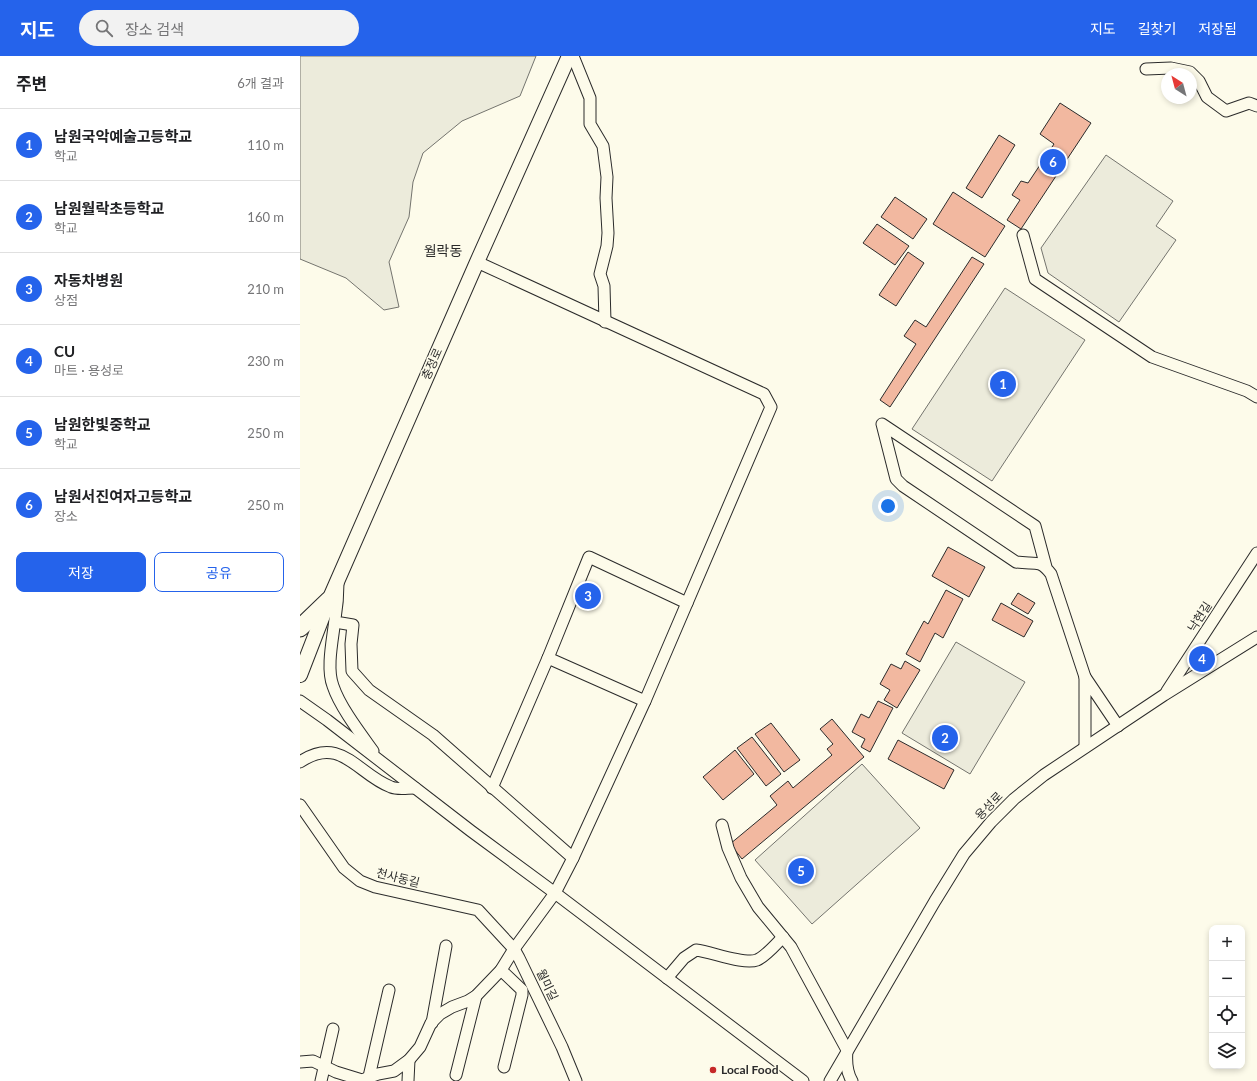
<!DOCTYPE html>
<html lang="ko">
<meta charset="utf-8">
<style>
:root{--surface:#fff;--page:#f2f2f2;--text:#202124;--muted:#757577;--line:#e0e0e0;--accent:#2563eb}
body{margin:0;font-family:Lato,"Noto Sans KR",sans-serif;background:var(--page);color:var(--text)}
.controls{position:absolute;right:12px;bottom:12px;display:grid;overflow:hidden;border-radius:8px;box-shadow:0 2px 6px #0003}
.controls button{width:36px;height:36px;display:grid;place-items:center;padding:0;border:0;border-bottom:1px solid var(--line);background:var(--surface);color:var(--text);font:20px sans-serif}
.compass{position:absolute;left:861px;top:12px;width:36px;height:36px;border-radius:50%;background:var(--surface);box-shadow:0 2px 6px #0003;rotate:324deg}
.you{position:absolute;left:588px;top:450px;width:14px;height:14px;margin:-10px;border:3px solid #fff;border-radius:50%;background:#1a73e8;box-shadow:0 0 0 6px #1a73e833}
.badge{display:grid;place-items:center;width:26px;height:26px;border-radius:50%;background:var(--accent);color:#fff;font-size:13px;font-weight:700}
.pin{position:absolute;translate:-50% -50%;border:2px solid #fff;box-shadow:0 1px 4px #0006}
.list{margin:0;padding:0;list-style:none}
h2{display:flex;justify-content:space-between;align-items:center;height:52px;margin:0;padding:0 16px;font-size:17px}
h2 small{font-size:13px;font-weight:400;color:var(--muted)}
.list li{display:grid;grid-template-columns:26px 1fr auto;gap:12px;align-items:center;box-sizing:border-box;height:72px;padding:0 16px;border-top:1px solid var(--line)}
.list b{display:block;font-size:15px;white-space:nowrap}
.list p{margin:0;font-size:13px;white-space:nowrap;color:var(--muted)}
.list em{font-size:13px;font-style:normal;color:var(--muted)}
.actions{display:flex;gap:8px;padding:12px 16px}
.actions a{flex:1;padding:9px 0;border:1px solid var(--accent);border-radius:8px;text-align:center;font-size:14px;color:var(--accent)}
.actions .main{background:var(--accent);color:#fff}
.icon{flex:none;width:22px;height:22px;fill:none;stroke:currentColor;stroke-width:2;stroke-linecap:round;stroke-linejoin:round}
.map{position:relative;flex:none;width:957px;height:1025px;overflow:hidden}
header{display:flex;align-items:center;gap:24px;box-sizing:border-box;height:56px;padding:0 20px;background:var(--accent);color:#fff}
header strong{font-size:19px}
nav{display:flex;gap:22px;margin-inline-start:auto;font-size:14px}
.search{width:280px;height:36px;background:var(--page);display:flex;align-items:center;gap:10px;box-sizing:border-box;padding:0 14px;border-radius:22px;color:var(--muted);font-size:15px}
main{display:flex}
aside{flex:1;background:var(--surface)}
.map>svg:first-child{display:block}
.green{fill:#ecebdb;stroke:#74746e}
.building{fill:#f2b8a0;stroke:#2b2b2b}
.lines{fill:none;stroke-linecap:round;stroke-linejoin:round}
.minor-casing{stroke:#2b2b2b;stroke-width:13}
.major-casing{stroke:#2b2b2b;stroke-width:16}
.highway-casing{stroke:#2b2b2b;stroke-width:19}
.minor{stroke:#fdfbea;stroke-width:11}
.major{stroke:#fdfbea;stroke-width:14}
.highway{stroke:#fdfbea;stroke-width:17}
.poi-dot{fill:#c62828;stroke:#fdfbea;stroke-width:1.5}
.labels{text-anchor:middle;stroke-width:3;stroke-linejoin:round;paint-order:stroke}
.street-label{font-size:12px;fill:#2b2b2b;stroke:#fdfbea}
.poi-label{font-size:12px;font-weight:bold;fill:#2b2b2b;stroke:#fdfbea;text-anchor:start}
.quarter-label{font-size:14px;fill:#2b2b2b;stroke:#fdfbea}
</style>
<header>
<strong>지도</strong>
<div class="search"><svg class="icon" aria-label="search" viewBox="0 0 24 24"><circle cx="10" cy="10" r="6"/><path d="M15 15l6 6"/></svg>장소 검색</div>
<nav><a>지도</a><a>길찾기</a><a>저장됨</a></nav>
</header>
<main>
<aside>
<h2>주변<small>6개 결과</small></h2>
<ul class="list">
<li><span class="badge">1</span><div><b>남원국악예술고등학교</b><p>학교</p></div><em>110 m</em></li>
<li><span class="badge">2</span><div><b>남원월락초등학교</b><p>학교</p></div><em>160 m</em></li>
<li><span class="badge">3</span><div><b>자동차병원</b><p>상점</p></div><em>210 m</em></li>
<li><span class="badge">4</span><div><b>CU</b><p>마트 · 용성로</p></div><em>230 m</em></li>
<li><span class="badge">5</span><div><b>남원한빛중학교</b><p>학교</p></div><em>250 m</em></li>
<li><span class="badge">6</span><div><b>남원서진여자고등학교</b><p>장소</p></div><em>250 m</em></li>
</ul>
<div class="actions"><a class="main">저장</a><a>공유</a></div>
</aside>
<div class="map">
<svg width="957" height="1025" viewBox="0 0 957 1025">
<rect width="100%" height="100%" fill="#fdfbea"/>
<g class="green">
<path d="M0 0H236L220 40 162 65 123 97 113 126 109 161 89 206 99 251 84 254 46 222 0 203Z"/>
<path d="M806 99 873 145 856 170 876 184 819 266 748 217 741 192Z"/>
<path d="M705 232 785 284 692 425 612 373Z"/>
<path d="M656 586 725 626 670 718 602 677Z"/>
<path d="M562 708 620 772 512 868 455 804Z"/>
</g>
<g class="building">
<path d="M760 47 791 67 721 173 707 164 720 144 712 139 721 125 728 127 754 88 740 78Z"/>
<path d="M699 79 715 89 682 142 666 132Z"/>
<path d="M653 136 705 170 685 201 633 168Z"/>
<path d="M595 141 627 163 613 183 581 161Z"/>
<path d="M577 168 609 190 595 209 563 187Z"/>
<path d="M608 196 624 207 596 250 579 239Z"/>
<path d="M672 201 684 208 590 351 580 344 616 288 604 280 615 264 626 271Z"/>
<path d="M648 491 685 511 669 541 632 520Z"/>
<path d="M646 534 663 543 643 582 635 577 620 606 606 598 624 565 628 568Z"/>
<path d="M718 537 735 547 728 558 711 548Z"/>
<path d="M701 547 733 565 724 581 692 564Z"/>
<path d="M605 605 620 614 597 652 584 644 590 634 580 628 591 608 601 613Z"/>
<path d="M578 645 593 652 570 696 561 691 565 683 552 676 561 658 569 662Z"/>
<path d="M532 663 564 701 442 803 430 788 477 749 470 740 488 725 493 732 532 699 527 693 533 688 520 673Z"/>
<path d="M471 667 500 704 484 716 455 678Z"/>
<path d="M452 681 481 718 466 730 437 692Z"/>
<path d="M598 684 654 714 644 733 588 703Z"/>
<path d="M435 694 454 718 423 744 403 721Z"/>
</g>
<g class="lines">
<g class="minor-casing">
<g id="minor">
<path d="M273 0 290 42V68L303 90 307 121 306 142 308 177 307 190 300 218 304 230 305 266"/>
<path d="M846 13 871 12 890 16 899 25 907 41 926 55 949 47 957 50"/>
<path d="M723 179 735 223 852 301 947 335 957 341"/>
<path d="M746 511 735 470 582 368 596 423 603 430 716 506C734 509 739 502 751 518L785 621"/>
<path d="M38 527C38 539 37 551 35 563 33 582 26 612 33 630 40 651 60 677 73 695"/>
<path d="M41 567 53 569 51 588 52 615 69 634 133 679 273 802"/>
<path d="M248 602 345 645"/>
<path d="M867 635 957 497"/>
<path d="M0 645 27 664 171 775 255 837 503 1025"/>
<path d="M785 691V621L818 670"/>
<path d="M0 706C41 678 58 719 91 731 98 734 107 732 115 732"/>
<path d="M192 732 248 602 289 501 387 547"/>
<path d="M0 749 44 812 60 825 75 831 178 854 214 893 219 902 262 991 276 1025"/>
<path d="M422 769 428 792 441 822 458 851 491 891 547 994C546 1005 546 1015 552 1025"/>
<path d="M201 914 222 934V939L204 1011"/>
<path d="M367 922 384 902 396 894C412 896 444 909 457 904 466 900 476 888 483 881"/>
<path d="M132 967 146 890"/>
<path d="M0 1006 13 1005 36 1016 62 1024 78 1018 94 1015 109 1004 120 991 131 967 140 958 152 951 168 945 176 940 201 914 214 893 255 837 273 802 345 645 471 351 464 338 177 206"/>
<path d="M156 1019 176 940"/>
<path d="M21 1025 33 973"/>
<path d="M68 1025 89 934"/>
<path d="M108 1025 109 1004"/>
<path d="M530 1025 635 845 664 798 691 766 714 743 744 719 864 639 957 581"/>
</g>
</g>
<g class="major-casing">
<path id="major" d="M0 619 29 544 177 206 269 0"/>
</g>
<g class="highway-casing">
<path id="highway" d="M0 572 29 544"/>
</g>
<use href="#minor" class="minor"/>
<use href="#major" class="major"/>
<use href="#highway" class="highway"/>
</g>
<circle class="poi-dot" cx="413" cy="1014" r="4"/>
<g class="labels">
<g class="street-label">
<text transform="translate(132 308) rotate(-66)" y="4">충정로</text>
<text transform="translate(900 561) rotate(-57)" y="4">낙현길</text>
<text transform="translate(689 750) rotate(-46)" y="4">용성로</text>
<text transform="translate(98 822) rotate(14)" y="4">천사동길</text>
<text transform="translate(247 929) rotate(64)" y="4">월미길</text>
</g>
<g class="poi-label">
<text x="421" y="1018">Local Food</text>
</g>
<g class="quarter-label">
<text x="143" y="200">월락동</text>
</g>
</g>
</svg>
<div class="controls">
<button>+</button>
<button>−</button>
<button><svg class="icon" aria-label="locate" viewBox="0 0 24 24"><circle cx="12" cy="12" r="6"/><path d="M12 2v4M12 18v4M2 12h4M18 12h4"/></svg></button>
<button><svg class="icon" aria-label="layers" viewBox="0 0 24 24"><path d="M12 4l9 5-9 5-9-5zM3 14l9 5 9-5"/></svg></button>
</div>
<svg class="compass" viewBox="-18 -18 36 36"><path d="M0-13l5 13h-10z" fill="#e53935"/><path d="M0 13l5-13h-10z" fill="#757577"/></svg>
<div class="you"></div>
<div class="pin badge" style="left:703px;top:328px">1</div>
<div class="pin badge" style="left:645px;top:682px">2</div>
<div class="pin badge" style="left:288px;top:540px">3</div>
<div class="pin badge" style="left:902px;top:603px">4</div>
<div class="pin badge" style="left:501px;top:815px">5</div>
<div class="pin badge" style="left:753px;top:106px">6</div>
</div>
</main>
